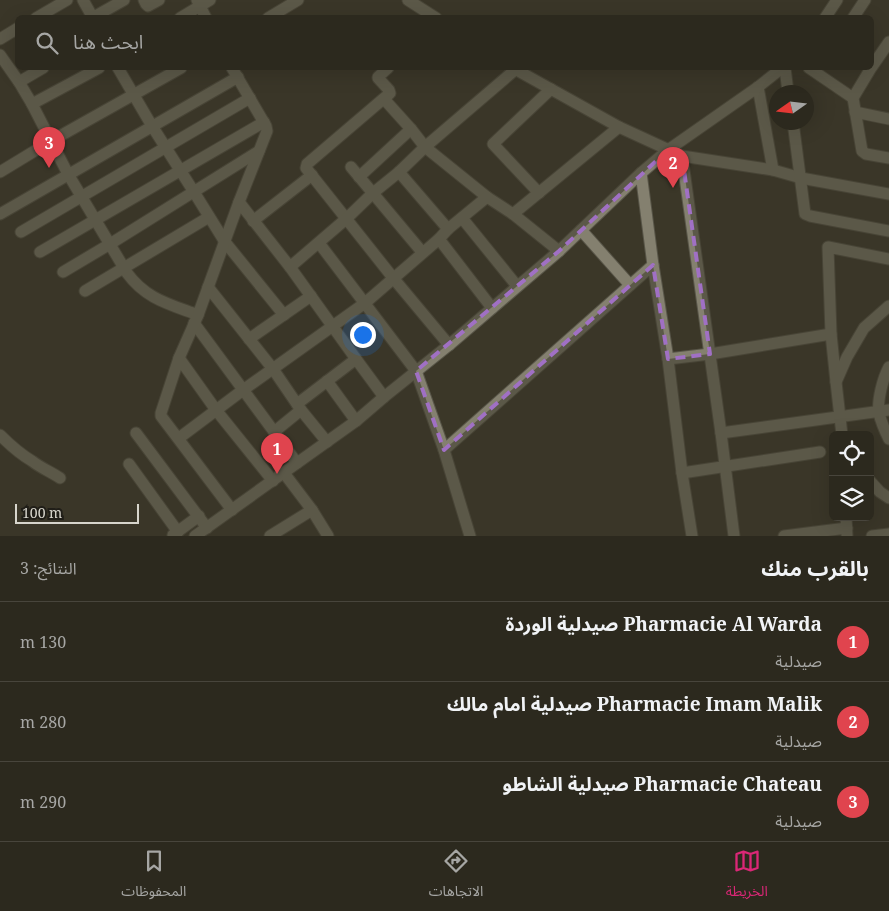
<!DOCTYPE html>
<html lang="ar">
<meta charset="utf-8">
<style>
:root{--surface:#2c291e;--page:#38352b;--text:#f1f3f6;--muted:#a6a6a4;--line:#48453c;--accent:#db2777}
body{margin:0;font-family:"Noto Serif","Noto Sans Arabic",serif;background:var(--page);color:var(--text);direction:rtl}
.controls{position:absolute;right:15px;bottom:15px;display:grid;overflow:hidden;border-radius:8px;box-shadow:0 5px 20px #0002}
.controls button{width:45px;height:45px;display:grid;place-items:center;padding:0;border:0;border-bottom:1px solid var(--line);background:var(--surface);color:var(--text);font:25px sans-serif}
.compass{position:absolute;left:769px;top:85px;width:45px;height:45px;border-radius:50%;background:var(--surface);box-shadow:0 5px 20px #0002;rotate:256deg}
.scale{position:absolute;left:15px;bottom:12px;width:124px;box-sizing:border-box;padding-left:5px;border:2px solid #d7d5cc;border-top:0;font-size:14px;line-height:18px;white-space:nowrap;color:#d7d5cc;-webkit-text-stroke:4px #201e18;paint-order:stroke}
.you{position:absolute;left:362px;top:334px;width:18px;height:18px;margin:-12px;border:4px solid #fff;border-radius:50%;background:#1a73e8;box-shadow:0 0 0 8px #1a73e833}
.badge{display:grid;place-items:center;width:32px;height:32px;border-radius:50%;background:var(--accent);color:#fff;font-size:16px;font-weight:700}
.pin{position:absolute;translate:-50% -41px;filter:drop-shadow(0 1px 2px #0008)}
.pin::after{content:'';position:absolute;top:26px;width:18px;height:15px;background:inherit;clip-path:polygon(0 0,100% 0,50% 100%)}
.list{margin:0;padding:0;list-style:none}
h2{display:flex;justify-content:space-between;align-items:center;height:65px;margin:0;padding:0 20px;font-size:21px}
h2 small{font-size:16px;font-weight:400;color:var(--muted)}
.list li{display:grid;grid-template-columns:32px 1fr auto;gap:15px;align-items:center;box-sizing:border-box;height:80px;padding:0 20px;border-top:1px solid var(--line)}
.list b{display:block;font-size:19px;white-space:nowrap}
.list p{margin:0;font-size:16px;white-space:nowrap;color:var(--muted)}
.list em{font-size:16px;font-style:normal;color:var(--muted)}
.icon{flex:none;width:28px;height:28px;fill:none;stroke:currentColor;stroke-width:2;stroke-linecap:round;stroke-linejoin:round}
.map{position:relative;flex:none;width:889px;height:536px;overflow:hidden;direction:ltr}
.search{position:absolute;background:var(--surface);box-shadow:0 5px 20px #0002;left:15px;right:15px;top:15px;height:55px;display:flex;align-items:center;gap:12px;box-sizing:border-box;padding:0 18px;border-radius:8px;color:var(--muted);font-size:19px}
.sheet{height:305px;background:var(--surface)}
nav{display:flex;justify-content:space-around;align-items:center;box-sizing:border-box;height:70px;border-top:1px solid var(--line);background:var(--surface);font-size:14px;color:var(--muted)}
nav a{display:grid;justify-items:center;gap:2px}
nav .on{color:var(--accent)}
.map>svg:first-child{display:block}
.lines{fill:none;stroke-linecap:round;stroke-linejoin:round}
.minor-casing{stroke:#585548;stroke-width:13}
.minor{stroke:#84806f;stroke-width:11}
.marked{fill:none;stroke:#a070c4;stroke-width:4;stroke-dasharray:10 6;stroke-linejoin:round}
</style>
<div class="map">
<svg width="889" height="536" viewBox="0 0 889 536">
<rect width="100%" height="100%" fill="#3b3728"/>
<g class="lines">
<g class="minor-casing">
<g id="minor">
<path d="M83 0 93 18"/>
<path d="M144 0 146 4 148 6 159 0"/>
<path d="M197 0 206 18"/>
<path d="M408 0 436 18"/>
<path d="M36 18 67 0"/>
<path d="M92 18 124 0"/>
<path d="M180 18 210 0"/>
<path d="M268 18 298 0"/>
<path d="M825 18 837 0"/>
<path d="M853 18 865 0"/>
<path d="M0 39 18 28"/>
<path d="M889 42 871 68 853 98 862 151 866 154 889 158"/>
<path d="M0 55 19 82 32 104 68 174 127 273C146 299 169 304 198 315"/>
<path d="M118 68 152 126 194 192 225 242 284 315"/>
<path d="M388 68 378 77V78L389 90 390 93 389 94 307 164 306 168 394 279 449 345"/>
<path d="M513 68 619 127 682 156 773 170 801 178 889 194"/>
<path d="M785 68 788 92"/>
<path d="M809 68 853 98"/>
<path d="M19 82 43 68"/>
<path d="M758 87 773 170"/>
<path d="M384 99 411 129 425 147 487 197 513 214 559 251"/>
<path d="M32 104 99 68"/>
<path d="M855 112 889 119"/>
<path d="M793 122 805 214 810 216 889 231"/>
<path d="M682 156 721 433 734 536"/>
<path d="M351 167 422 252"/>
<path d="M0 172 51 141 181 68"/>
<path d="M399 172 448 229"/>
<path d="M641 173 653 265 668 359 682 473 692 536"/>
<path d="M359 177 411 129"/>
<path d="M539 193 493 144 551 89"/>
<path d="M239 202 290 267 356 359 384 397"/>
<path d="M0 214 238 77"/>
<path d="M513 214 619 127"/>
<path d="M462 218 517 286"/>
<path d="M253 221 312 175"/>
<path d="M581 230 630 285"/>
<path d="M21 232 250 98"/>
<path d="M439 239 492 308"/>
<path d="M319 243 416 371 444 450 470 536"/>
<path d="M40 252 264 122"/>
<path d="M290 267 346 219 373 193 399 172 425 147 516 69"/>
<path d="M63 272 110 244 259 151"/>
<path d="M208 287 273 369 301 410 327 442"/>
<path d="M85 291 209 217"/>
<path d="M194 323 297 463"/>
<path d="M249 339 311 296"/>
<path d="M179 358 216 410 273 481"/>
<path d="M668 359 710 354 831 334"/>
<path d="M889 367C883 378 877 400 879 413 881 422 885 431 889 439"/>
<path d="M327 381 356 421"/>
<path d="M836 382 831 334 828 247 889 259"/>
<path d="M297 404 356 359"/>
<path d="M274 432 301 410"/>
<path d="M136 433 207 528"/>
<path d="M721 433 889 410"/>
<path d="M0 435C10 445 20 454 32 461 41 468 51 472 60 478"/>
<path d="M842 435 836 382 847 357 864 328 889 306"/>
<path d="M179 438 243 390 365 303 439 239 448 229 487 197"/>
<path d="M444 450 653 265"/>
<path d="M129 464 178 532"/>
<path d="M284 473 312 510 328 536"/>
<path d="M682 473 820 452"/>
<path d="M870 481 880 492 889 498"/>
<path d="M232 510 161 416V413L179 358 198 315 239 202 267 131 266 126 232 68"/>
<path d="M846 517 847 536"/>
<path d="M173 535 199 516"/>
<path d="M195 536 356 421 384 397 449 345 559 251 641 173 668 150 758 87 782 68"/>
<path d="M270 536 312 510"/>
<path d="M784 536 847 528"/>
<path d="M872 536 889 534"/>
</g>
</g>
<use href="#minor" class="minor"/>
</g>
<path d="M0 0H889V536H0ZM668 150 682 156 710 354 668 359 653 265 444 450 416 371 559 251Z" fill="#3b3728" fill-opacity=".55" fill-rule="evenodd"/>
<path class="marked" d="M668 150 682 156 710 354 668 359 653 265 444 450 416 371 559 251Z"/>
</svg>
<div class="controls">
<button><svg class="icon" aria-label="locate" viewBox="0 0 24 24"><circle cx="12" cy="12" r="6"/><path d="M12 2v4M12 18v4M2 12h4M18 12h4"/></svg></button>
<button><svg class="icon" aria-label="layers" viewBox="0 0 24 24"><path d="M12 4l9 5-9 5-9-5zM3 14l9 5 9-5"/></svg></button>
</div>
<svg class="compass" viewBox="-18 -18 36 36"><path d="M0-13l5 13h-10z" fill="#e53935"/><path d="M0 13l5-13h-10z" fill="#a6a6a4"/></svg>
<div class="scale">100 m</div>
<div class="you"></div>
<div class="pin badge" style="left:277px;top:474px;background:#e0444e">1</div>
<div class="pin badge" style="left:673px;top:188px;background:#e0444e">2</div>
<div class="pin badge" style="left:49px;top:168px;background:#e0444e">3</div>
<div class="search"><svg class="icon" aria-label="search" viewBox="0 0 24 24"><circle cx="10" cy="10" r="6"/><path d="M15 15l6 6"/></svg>ابحث هنا</div>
</div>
<section class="sheet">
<h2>بالقرب منك<small>النتائج: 3</small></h2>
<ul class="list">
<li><span class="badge" style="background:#e0444e">1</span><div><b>Pharmacie Al Warda صيدلية الوردة</b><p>صيدلية</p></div><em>130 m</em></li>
<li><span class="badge" style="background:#e0444e">2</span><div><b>Pharmacie Imam Malik صيدلية امام مالك</b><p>صيدلية</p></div><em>280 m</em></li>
<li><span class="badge" style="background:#e0444e">3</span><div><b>Pharmacie Chateau صيدلية الشاطو</b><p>صيدلية</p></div><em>290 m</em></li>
</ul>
</section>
<nav>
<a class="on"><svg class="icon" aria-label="map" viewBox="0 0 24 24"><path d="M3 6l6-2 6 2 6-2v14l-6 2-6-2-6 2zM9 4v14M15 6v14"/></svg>الخريطة</a>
<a><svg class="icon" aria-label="directions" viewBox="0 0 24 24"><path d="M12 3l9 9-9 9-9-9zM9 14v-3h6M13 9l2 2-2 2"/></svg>الاتجاهات</a>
<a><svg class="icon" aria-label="saved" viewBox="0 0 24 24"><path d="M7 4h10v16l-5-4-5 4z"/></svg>المحفوظات</a>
</nav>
